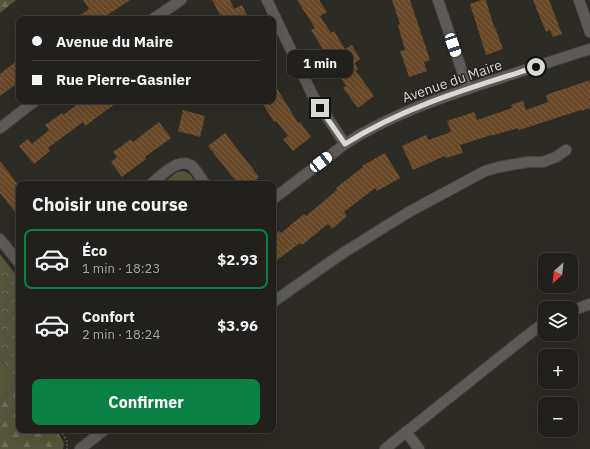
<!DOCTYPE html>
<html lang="fr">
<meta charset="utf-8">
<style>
:root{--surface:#22201c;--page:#2e2d29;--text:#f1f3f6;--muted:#a2a3a3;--line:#3f3e3b;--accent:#0b8043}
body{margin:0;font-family:"IBM Plex Sans",sans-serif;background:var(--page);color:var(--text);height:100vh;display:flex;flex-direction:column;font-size:15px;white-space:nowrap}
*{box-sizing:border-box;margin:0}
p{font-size:13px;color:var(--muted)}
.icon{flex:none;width:22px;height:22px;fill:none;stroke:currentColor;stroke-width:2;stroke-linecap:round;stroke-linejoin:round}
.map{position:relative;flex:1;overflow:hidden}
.drawer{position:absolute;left:16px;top:181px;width:260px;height:252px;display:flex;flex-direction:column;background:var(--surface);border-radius:8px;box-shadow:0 4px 16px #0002,0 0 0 1px var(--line)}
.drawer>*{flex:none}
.top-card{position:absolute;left:16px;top:16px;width:260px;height:88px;border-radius:8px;box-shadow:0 4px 16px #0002,0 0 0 1px var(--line);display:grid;align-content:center;height:88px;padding:0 16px;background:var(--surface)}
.needle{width:26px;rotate:207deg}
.buttons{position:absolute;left:538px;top:253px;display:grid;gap:8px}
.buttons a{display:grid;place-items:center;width:40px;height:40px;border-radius:8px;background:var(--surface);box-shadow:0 4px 16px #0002,0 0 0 1px var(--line);font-size:20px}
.end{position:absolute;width:18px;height:18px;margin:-9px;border:5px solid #dad8d5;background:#111;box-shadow:0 0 0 2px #111}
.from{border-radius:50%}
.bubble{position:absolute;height:28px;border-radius:8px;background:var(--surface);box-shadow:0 4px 16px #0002,0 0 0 1px var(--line);font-size:13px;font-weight:700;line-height:28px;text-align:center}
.car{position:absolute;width:12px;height:24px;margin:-12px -6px;border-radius:5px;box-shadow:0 0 3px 1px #0007;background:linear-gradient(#fff 24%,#345 0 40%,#fff 0 76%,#345 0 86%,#fff 0)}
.top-card b{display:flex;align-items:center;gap:14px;height:38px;font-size:15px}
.top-card b+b{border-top:1px solid var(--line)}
.top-card i{width:10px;height:10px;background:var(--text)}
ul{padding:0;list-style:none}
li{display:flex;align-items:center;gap:12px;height:60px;margin:0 8px 6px;padding:0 8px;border:2px solid transparent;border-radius:8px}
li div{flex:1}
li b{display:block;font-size:15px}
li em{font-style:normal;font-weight:700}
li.current{border-color:var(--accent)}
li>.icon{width:36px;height:36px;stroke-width:1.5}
h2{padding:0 16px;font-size:18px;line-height:48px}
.button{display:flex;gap:8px;margin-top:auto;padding:8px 16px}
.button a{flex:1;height:46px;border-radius:8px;background:var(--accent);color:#fff;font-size:16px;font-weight:700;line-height:46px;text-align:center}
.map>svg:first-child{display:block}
</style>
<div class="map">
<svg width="590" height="449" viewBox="0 0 590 449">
<defs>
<pattern id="forest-firs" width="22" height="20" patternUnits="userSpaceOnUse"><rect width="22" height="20" fill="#55563b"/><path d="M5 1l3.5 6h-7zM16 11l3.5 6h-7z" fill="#6d6e56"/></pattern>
<pattern id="park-crowns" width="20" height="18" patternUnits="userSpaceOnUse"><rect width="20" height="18" fill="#55563b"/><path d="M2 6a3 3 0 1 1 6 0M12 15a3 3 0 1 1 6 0" fill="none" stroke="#6d6e56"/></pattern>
<pattern id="building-back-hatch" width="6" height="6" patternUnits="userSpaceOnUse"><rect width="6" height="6" fill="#684827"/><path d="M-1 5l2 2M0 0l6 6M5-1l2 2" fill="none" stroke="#7d6245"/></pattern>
</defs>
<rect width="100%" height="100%" fill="#2d2b25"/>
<!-- grass -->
<g fill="#55563b">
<path d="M183,171C190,172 193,179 197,184H162L177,172Z"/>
<polygon points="0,358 19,383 19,385 0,399"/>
</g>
<!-- forest -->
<g fill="url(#forest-firs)">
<polygon points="0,0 16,0 0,13"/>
<path d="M19,385V430H55C60,436 66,442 63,449H0V399Z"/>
</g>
<!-- park -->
<polygon fill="url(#park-crowns)" points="0,254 19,279 19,383 0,358"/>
<!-- building -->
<g fill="url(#building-back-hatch)">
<polygon points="83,0 130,0 101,19 74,19 89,9"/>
<polygon points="212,0 230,0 234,9 242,5 249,19 212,19 220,15"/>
<polygon points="297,0 319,0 327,12 320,16 331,33 334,31 345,49 352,45 360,59 355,63 358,69 356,71 374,96 358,108 343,88 346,86 311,30 315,28"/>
<polygon points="392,0 410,0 430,60 424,62 427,71 409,77 400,51 405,50 398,25 400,24"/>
<polygon points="482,0 486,0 494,27 495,27 503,49 486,55 470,4"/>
<polygon points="533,0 549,0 562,34 553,37 550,30 546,32"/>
<polygon points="19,59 19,82 0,96 0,74"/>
<polygon points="590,80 590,108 581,111 581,110 519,130 518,128 491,136 491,135 460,145 463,153 446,158 445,156 413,170 402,146 426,135 428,140 451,132 447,121 474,112 477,120 512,108 511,105 523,101 526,110 548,102 546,95"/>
<polygon points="273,82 298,123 300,122 311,137 293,151 283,139 288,136 276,121 274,122 261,101 273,101"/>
<polygon points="82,101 119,101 85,126 83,122 48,148 50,151 34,164 19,146 28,139 32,144 49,130 45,125 62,113 63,115"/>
<polygon points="183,110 205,116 200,137 178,131"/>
<polygon points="159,122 171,138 145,157 146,159 122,177 111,162 117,157 113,152 131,139 133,142"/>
<polygon points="225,133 259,177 250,184 238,184 208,146"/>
<polygon points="385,153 400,178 377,191 375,188 344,212 347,216 332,229 328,224 302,245 300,243 273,263 273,236 279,231 281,233 304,214 306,216 337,190 336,188 363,167 362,166"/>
<polygon points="0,161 19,186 19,217 0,193"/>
</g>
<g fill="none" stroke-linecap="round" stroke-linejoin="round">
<defs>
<g id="minor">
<polyline points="267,0 313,96 345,144"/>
<polyline points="438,0 468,89"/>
<polyline points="579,0 590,32"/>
<polyline points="153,19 181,0"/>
<polyline points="0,128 35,101"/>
<path d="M151,184C161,176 179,156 192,166C197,171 201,178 205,184"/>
<path d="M273,199L345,144C389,115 438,99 488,82C522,71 556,60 590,49"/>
<polyline points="0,239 19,263"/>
<polyline points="273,302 343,253 407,213 485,171 499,167 528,162 543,162 556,157 566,150"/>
<polyline points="571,311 590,304"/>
<polyline points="406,432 419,449"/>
<polyline points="80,449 104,430"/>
<polyline points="385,449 524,338 541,325 545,323"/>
</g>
</defs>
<!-- minor casing -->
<use href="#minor" stroke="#494741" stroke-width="12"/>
<!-- path -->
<polyline stroke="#7c7a75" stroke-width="2" stroke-dasharray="1 3" stroke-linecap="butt" points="61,430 67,442 67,449"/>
<!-- minor -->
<use href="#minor" stroke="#5c5b58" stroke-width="10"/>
</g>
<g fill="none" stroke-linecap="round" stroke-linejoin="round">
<!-- route -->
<path stroke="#dad8d5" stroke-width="5" d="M320,108L345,144C403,107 470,88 536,67"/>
</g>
<g text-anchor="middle" stroke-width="3" stroke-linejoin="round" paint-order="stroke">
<!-- street labels -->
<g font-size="14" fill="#dad8d5" stroke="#23211c">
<text transform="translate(452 81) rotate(-19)" y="5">Avenue du Maire</text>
</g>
</g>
</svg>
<div class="buttons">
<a><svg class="needle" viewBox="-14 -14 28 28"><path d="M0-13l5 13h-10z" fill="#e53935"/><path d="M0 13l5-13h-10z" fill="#a2a3a3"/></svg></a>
<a><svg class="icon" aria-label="layers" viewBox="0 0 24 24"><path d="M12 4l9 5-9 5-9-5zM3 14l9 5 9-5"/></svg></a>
<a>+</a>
<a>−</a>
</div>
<i class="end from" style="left:536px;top:67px"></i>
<i class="end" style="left:320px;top:108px"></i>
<div class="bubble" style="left:287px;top:50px;width:66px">1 min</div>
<i class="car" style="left:453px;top:45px;rotate:161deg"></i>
<i class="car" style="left:321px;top:162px;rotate:52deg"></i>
<div class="top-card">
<b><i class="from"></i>Avenue du Maire</b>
<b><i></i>Rue Pierre-Gasnier</b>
</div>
<section class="drawer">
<h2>Choisir une course</h2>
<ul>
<li class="current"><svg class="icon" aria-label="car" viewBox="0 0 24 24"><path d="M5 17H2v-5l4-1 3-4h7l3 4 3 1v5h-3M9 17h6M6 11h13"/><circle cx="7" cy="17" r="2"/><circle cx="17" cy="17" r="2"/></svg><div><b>Éco</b><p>1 min · 18:23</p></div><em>$2.93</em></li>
<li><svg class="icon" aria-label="car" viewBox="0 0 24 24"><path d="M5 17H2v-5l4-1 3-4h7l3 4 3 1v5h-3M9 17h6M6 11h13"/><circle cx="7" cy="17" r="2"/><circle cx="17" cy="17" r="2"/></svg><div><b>Confort</b><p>2 min · 18:24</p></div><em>$3.96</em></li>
</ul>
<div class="button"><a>Confirmer</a></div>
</section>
</div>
